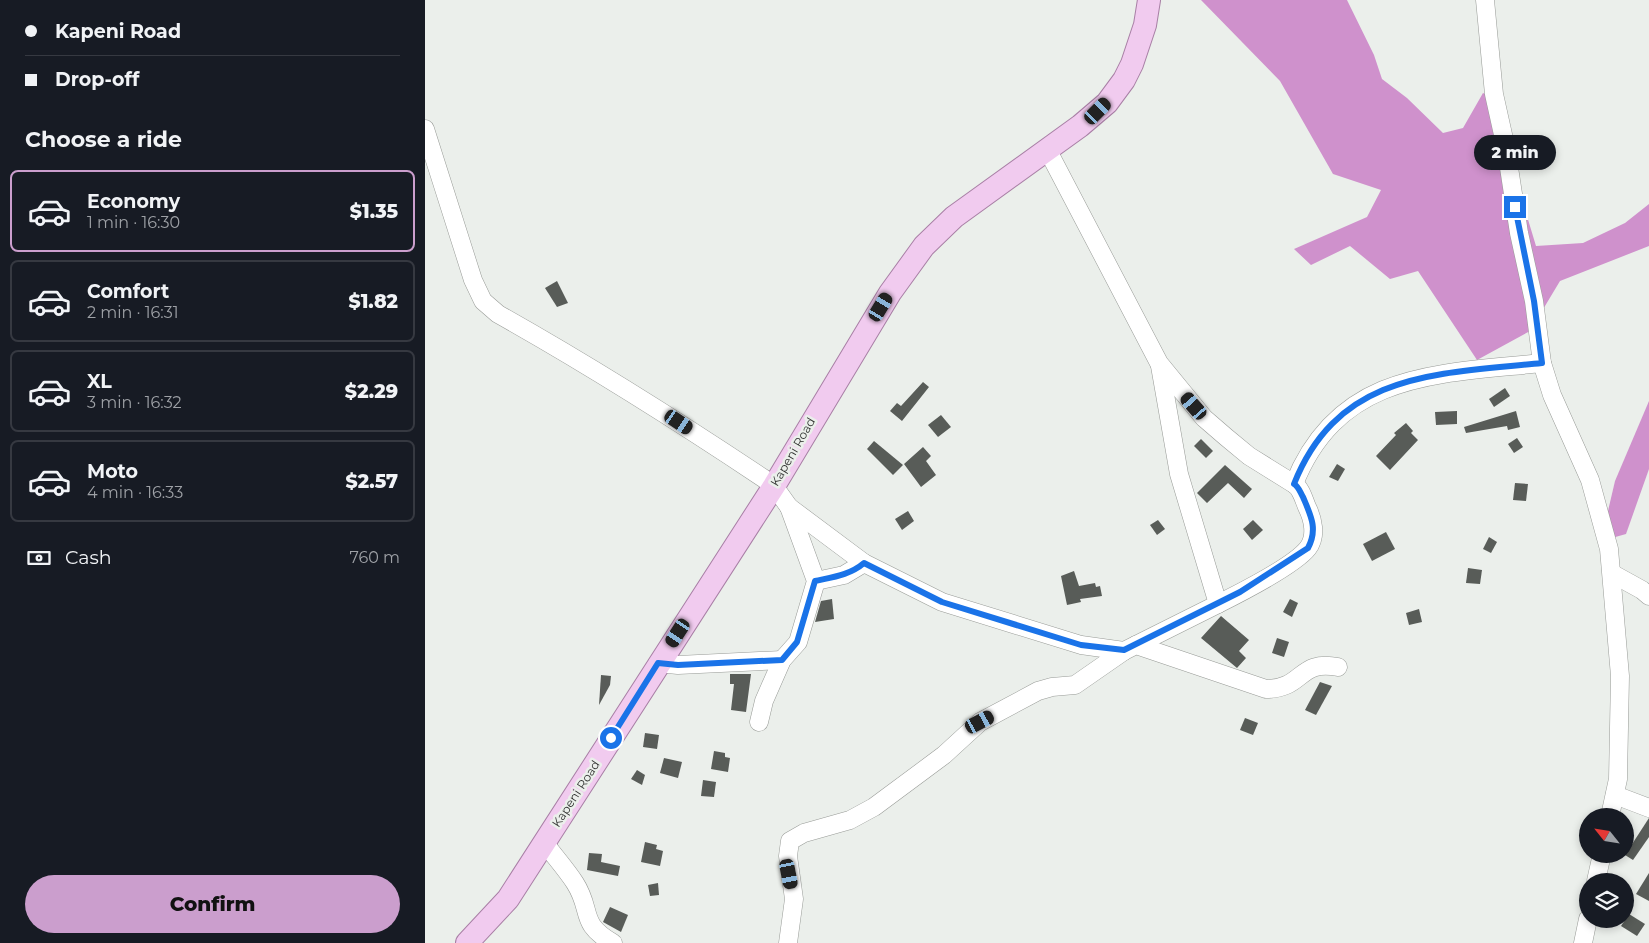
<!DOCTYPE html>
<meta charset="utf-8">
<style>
:root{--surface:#171b24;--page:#242831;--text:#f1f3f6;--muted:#9ea1a6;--line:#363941;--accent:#cb9ecd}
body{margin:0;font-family:Montserrat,sans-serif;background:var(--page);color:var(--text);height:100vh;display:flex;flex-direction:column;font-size:19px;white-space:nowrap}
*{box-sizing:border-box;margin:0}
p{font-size:16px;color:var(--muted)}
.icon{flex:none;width:28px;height:28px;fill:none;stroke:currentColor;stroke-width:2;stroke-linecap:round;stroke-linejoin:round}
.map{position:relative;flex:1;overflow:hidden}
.panel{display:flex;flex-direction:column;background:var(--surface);width:425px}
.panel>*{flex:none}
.top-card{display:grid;align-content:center;height:110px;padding:0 25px;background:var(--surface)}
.needle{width:32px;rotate:300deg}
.controls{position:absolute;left:1154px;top:808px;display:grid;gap:10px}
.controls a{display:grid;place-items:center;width:55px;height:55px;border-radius:50%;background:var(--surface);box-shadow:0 2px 8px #0003;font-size:25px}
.end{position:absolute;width:22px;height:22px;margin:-11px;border:6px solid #1a73e8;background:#fff;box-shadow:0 0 0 2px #fff}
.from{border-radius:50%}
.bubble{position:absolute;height:35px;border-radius:18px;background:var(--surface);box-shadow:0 2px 8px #0003;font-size:16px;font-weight:800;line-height:35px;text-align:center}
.car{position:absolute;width:15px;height:30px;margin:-15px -8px;border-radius:6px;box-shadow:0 0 4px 1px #0007;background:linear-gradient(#222 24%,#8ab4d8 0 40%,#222 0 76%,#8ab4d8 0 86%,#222 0)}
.top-card b{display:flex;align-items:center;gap:18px;height:48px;font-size:19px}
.top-card b+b{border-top:1px solid var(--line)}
.top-card i{width:12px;height:12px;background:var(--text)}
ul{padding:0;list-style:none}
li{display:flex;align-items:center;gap:15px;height:82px;margin:0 10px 8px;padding:0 15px;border:2px solid var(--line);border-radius:8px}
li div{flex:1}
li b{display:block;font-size:19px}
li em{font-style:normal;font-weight:800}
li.selected{border-color:var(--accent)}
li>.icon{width:45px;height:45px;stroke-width:1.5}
h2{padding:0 25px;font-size:22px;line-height:60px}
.pay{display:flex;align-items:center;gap:12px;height:55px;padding:0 25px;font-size:19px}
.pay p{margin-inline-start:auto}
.cta{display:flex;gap:10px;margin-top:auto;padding:10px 25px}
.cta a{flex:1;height:58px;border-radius:30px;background:var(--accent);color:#111;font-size:20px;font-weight:800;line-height:58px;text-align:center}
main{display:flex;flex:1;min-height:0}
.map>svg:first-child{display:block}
</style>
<main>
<section class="panel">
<div class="top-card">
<b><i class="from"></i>Kapeni Road</b>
<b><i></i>Drop-off</b>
</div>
<h2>Choose a ride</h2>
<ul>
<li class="selected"><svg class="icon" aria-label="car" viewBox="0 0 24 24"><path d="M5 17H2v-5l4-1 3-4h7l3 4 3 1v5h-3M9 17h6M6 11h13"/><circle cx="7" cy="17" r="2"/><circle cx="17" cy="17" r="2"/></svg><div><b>Economy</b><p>1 min · 16:30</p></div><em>$1.35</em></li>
<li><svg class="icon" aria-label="car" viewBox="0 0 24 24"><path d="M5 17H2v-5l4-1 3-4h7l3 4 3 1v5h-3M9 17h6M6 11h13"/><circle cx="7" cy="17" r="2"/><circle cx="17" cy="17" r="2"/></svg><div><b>Comfort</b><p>2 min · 16:31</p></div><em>$1.82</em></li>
<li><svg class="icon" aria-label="car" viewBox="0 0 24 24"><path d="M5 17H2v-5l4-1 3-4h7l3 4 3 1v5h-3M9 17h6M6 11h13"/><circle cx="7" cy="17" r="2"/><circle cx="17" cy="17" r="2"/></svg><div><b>XL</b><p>3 min · 16:32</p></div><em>$2.29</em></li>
<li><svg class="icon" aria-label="car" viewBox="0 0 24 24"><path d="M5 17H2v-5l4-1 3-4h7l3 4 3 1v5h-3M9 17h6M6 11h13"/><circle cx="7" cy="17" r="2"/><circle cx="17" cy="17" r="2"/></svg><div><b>Moto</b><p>4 min · 16:33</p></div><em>$2.57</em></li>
</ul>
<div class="pay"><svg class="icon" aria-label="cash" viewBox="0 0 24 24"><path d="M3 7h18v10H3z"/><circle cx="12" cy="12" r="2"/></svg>Cash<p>760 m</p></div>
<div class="cta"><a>Confirm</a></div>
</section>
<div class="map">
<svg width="1224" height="943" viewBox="0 0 1224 943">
<rect width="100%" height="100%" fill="#ebefeb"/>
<!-- forest -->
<g fill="#cf91cc">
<polygon points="776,0 922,0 949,55 957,79 982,98 1018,133 1038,128 1058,93 1066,97 1111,246 1158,243 1200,223 1224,204 1224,246 1135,281 1105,331 1052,360 993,271 965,279 925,246 886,265 869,249 942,217 956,190 908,174 855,81"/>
<polygon points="1224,401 1224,469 1201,534 1176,541 1190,481"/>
</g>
<!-- building -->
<g fill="#585c58">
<polygon points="132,281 143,303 132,307 120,288"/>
<polygon points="498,382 504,387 477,421 465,411 472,403 476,406"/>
<polygon points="1080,388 1085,396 1069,407 1064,399"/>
<polygon points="1032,411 1032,424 1011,425 1010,412"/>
<polygon points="1091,411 1095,427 1083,430 1082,426 1041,433 1039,427"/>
<polygon points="516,415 526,427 513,437 503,425"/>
<polygon points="981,423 988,431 986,433 993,440 965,470 951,456 971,435 969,433"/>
<polygon points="1092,438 1098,447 1089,453 1083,444"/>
<polygon points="776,439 788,451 781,458 769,446"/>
<polygon points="449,441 478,465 468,475 442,449"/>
<polygon points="498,447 506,456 501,461 511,475 496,487 479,464"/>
<polygon points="912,464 920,469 913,481 904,477"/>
<polygon points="800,465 827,489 819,498 803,483 782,503 772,493"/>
<polygon points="1090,483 1103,484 1101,501 1088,500"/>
<polygon points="483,511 489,521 477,530 470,519"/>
<polygon points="733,520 740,529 732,535 725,525"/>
<polygon points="828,520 838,530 827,540 818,529"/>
<polygon points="961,532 970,549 947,561 938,544"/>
<polygon points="1064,537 1072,542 1066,553 1058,549"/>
<polygon points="1043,568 1057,570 1055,584 1041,583"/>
<polygon points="649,571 654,586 670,583 671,587 675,586 677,596 655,599 656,602 642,605 636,576"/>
<polygon points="407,599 409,619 390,622 396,601"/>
<polygon points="865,599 873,603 867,617 858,612"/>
<polygon points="994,609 997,622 984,625 981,613"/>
<polygon points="796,616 824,640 814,651 821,658 812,668 776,638"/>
<polygon points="852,638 864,642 859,657 847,653"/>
<polygon points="305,674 326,674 321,712 306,710 309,684 305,684"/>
<polygon points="176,675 186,676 185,685 174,705"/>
<polygon points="895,682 907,686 891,715 880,710"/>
<polygon points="820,718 833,723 828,735 815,730"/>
<polygon points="220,733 234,735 232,749 218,747"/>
<polygon points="289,751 300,753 300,757 305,758 303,772 286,769"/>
<polygon points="239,758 257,762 253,778 235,773"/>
<polygon points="212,770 220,775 217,785 206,779"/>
<polygon points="278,780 291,782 289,797 276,796"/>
<polygon points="1224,818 1224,837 1208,860 1200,855"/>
<polygon points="220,842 232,845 231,849 238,851 235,866 216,862"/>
<polygon points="164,853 177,854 176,862 195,866 193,876 162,870"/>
<polygon points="1224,873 1224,901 1211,894"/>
<polygon points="233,883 234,895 225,896 223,885"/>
<polygon points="185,907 203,915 196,932 178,922"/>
<polygon points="1204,914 1220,924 1212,936 1196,926"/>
</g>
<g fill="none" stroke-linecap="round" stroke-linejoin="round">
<defs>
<g id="minor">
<polyline points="1060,0 1069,94 1081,148 1094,233 1109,301 1117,363 1127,395 1165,480 1184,549 1195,676 1193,779 1185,816"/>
<path d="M0,129L48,280L58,301L73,314C164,365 251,420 338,478L349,486L364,507L439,563L517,602L656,645L699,651L711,645L841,689C879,689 873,659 913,667"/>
<path d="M622,149L734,363L779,418L801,437L824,456L869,484C914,371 1013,374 1117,363"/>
<polyline points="1188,574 1217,590 1224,596"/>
<polyline points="391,581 419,575 439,563"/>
<path d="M793,604C815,593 869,566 883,548C892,536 888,519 882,507C879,500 876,488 869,484"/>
<polyline points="711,645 793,604 754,474 735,366"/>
<polyline points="233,663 253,665 357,660"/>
<polyline points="334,722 339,701 357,660 373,642 391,581 364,507"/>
<polyline points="1190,795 1224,808"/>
<path d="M119,842C129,856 141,869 150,883C168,911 153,923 188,943"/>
<polyline points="1171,881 1177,854"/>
<polyline points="363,943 369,899 363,856 365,841 379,833 425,820 449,807 519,755 555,722 613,691 627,687 650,685 699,651"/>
<polyline points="1158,943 1163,919"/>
</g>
<polyline id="major" points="42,943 83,899 349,486 465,293 499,246 529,217 655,126 682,103 699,80 707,64 720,25 724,0"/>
</defs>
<!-- minor casing -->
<use href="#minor" stroke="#989b97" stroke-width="19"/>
<!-- major casing -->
<use href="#major" stroke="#a87fa5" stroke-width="24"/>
<!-- minor -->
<use href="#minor" stroke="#fff" stroke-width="18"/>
<!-- major -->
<use href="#major" stroke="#f1cbef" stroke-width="22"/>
</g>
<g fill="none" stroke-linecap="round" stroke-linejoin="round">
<!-- route -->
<path stroke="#1a73e8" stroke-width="6" d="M186,738L233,663L253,665L357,660L372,642L390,581C408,577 425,575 439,563L517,602L656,645L699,650L815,592L883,548C893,529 886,516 878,497C875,492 874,487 869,484C914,371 1013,374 1117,363L1109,301L1090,207"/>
</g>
<g text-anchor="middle" stroke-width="5" stroke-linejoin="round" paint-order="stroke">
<!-- street labels -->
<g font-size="12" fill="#313331" stroke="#ebefeb">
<text transform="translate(368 452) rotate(-60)" y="4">Kapeni Road</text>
<text transform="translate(151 794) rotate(-57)" y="4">Kapeni Road</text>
</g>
</g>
</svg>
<div class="controls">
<a><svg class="needle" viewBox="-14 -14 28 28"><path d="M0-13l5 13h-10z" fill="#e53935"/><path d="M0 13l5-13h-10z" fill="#9ea1a6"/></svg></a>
<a><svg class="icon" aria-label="layers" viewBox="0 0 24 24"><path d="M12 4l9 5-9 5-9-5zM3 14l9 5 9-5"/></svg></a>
</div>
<i class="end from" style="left:186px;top:738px"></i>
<i class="end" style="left:1090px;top:207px"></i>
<div class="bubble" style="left:1049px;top:135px;width:82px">2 min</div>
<i class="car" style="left:673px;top:111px;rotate:45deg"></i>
<i class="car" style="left:456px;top:307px;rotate:31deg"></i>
<i class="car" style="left:769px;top:406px;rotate:319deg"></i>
<i class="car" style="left:254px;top:422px;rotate:124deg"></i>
<i class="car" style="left:253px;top:633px;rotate:213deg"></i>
<i class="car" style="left:555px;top:722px;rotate:62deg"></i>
<i class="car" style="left:364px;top:874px;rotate:169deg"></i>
</div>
</main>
